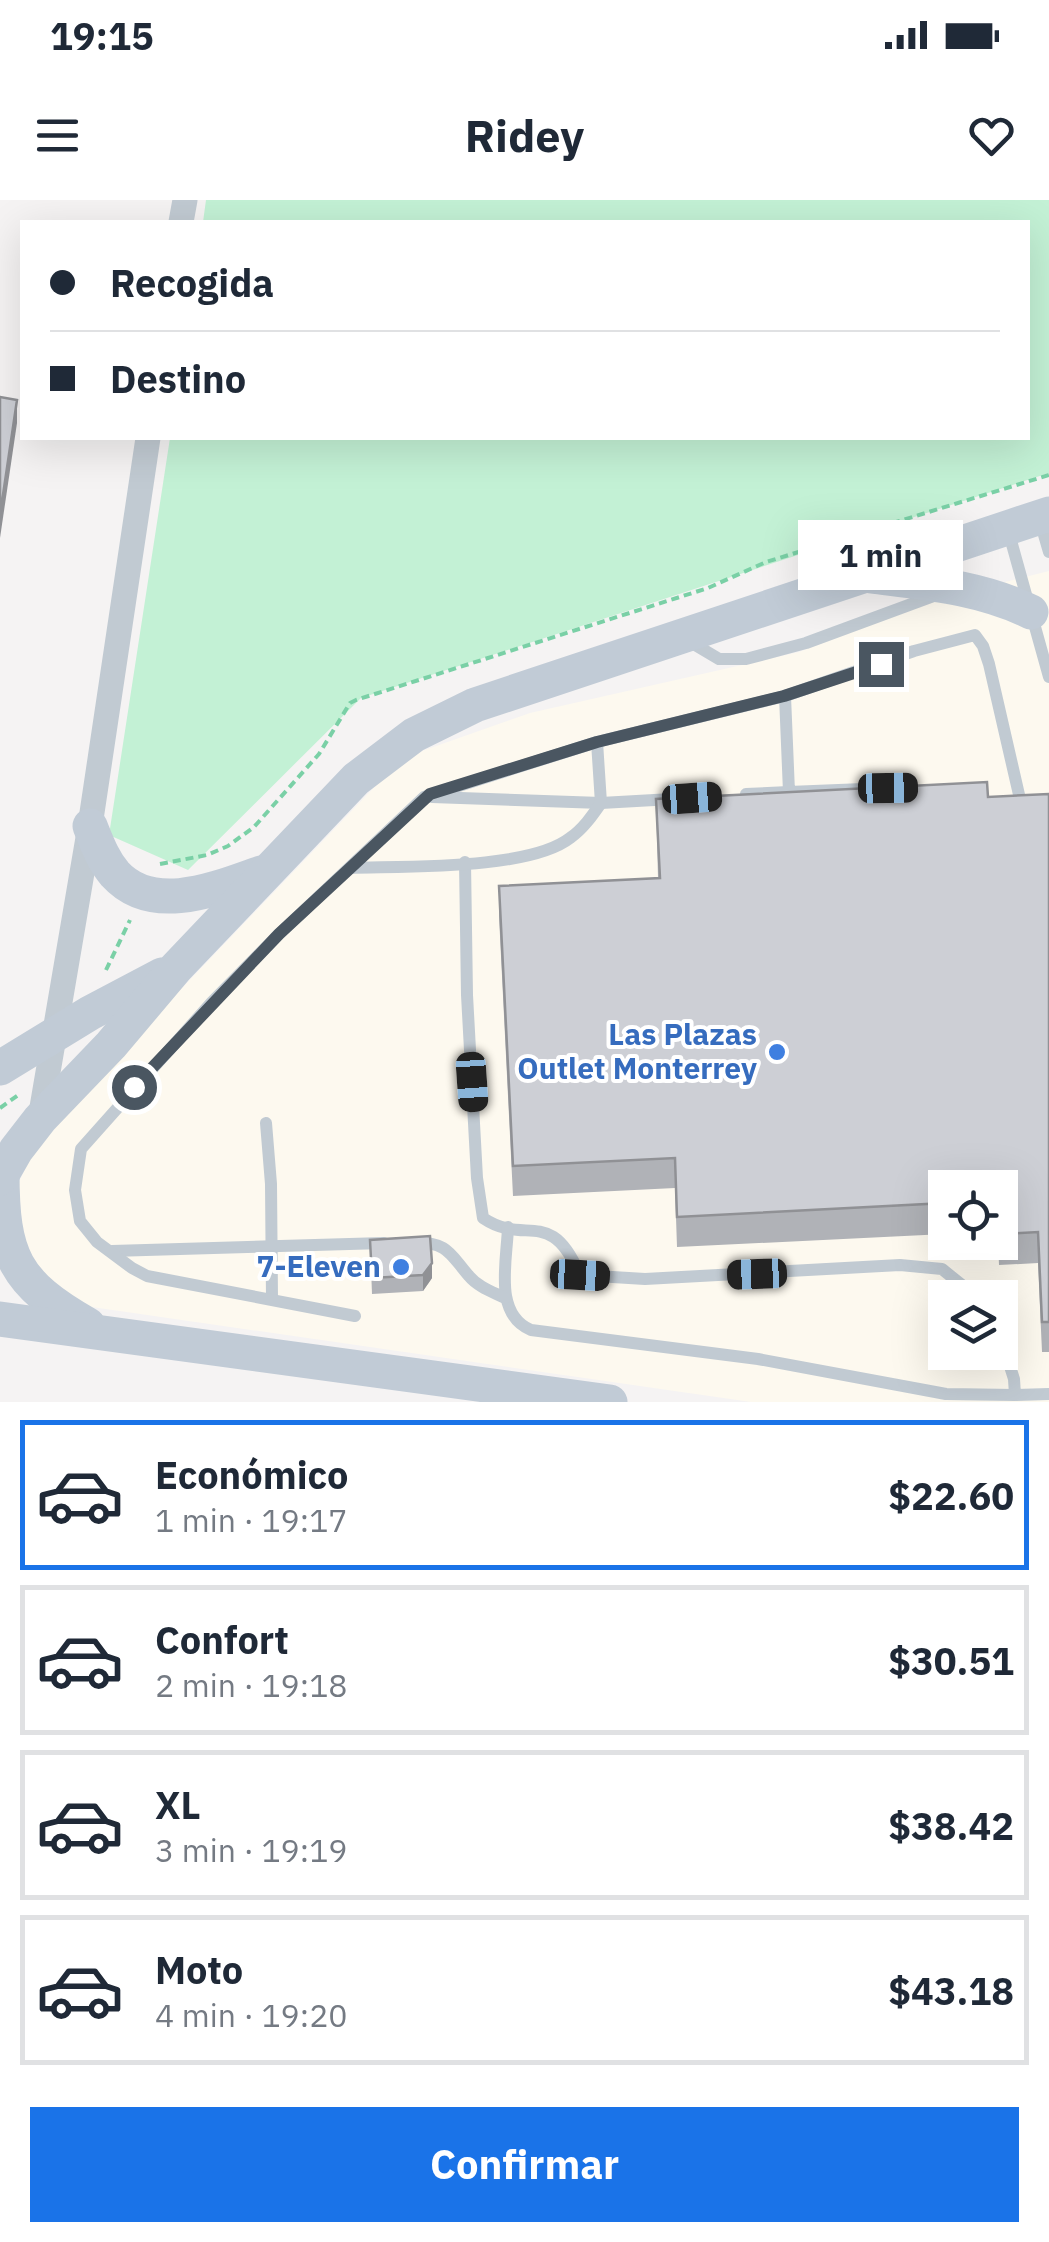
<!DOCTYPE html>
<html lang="es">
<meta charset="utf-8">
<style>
:root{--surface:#fff;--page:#f6f6f7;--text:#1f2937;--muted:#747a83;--line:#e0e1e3;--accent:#1a73e8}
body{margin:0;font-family:"IBM Plex Sans",sans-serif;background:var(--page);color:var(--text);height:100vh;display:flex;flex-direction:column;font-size:38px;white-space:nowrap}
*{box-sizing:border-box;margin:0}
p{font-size:32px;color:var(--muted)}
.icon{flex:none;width:55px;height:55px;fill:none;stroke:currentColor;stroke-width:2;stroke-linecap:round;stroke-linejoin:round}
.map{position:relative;height:1202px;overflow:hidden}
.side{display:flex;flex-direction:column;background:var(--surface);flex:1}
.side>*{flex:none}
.banner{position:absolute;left:20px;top:20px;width:1010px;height:220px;border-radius:0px;box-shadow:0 10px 40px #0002;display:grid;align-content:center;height:220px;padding:0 30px;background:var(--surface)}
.controls{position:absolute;left:928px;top:970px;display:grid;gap:20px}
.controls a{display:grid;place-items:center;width:90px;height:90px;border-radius:0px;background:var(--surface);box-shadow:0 10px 40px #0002;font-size:50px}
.end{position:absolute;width:45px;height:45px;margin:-22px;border:12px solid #4a5661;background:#fff;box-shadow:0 0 0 5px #fff}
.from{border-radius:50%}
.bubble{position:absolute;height:70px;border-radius:0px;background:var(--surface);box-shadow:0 10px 40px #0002;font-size:32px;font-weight:700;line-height:70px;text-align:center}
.car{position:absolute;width:30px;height:60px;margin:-30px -15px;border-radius:12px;box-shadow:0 0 8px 2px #0007;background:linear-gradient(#222 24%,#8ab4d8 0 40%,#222 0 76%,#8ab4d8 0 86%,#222 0)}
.banner b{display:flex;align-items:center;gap:35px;height:95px;font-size:38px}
.banner b+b{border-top:2px solid var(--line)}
.banner i{width:25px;height:25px;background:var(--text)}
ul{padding:18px 0 0;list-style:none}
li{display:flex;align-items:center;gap:30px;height:150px;margin:0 20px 15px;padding:0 10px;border:5px solid var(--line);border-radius:0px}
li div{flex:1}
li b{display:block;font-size:38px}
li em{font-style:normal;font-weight:700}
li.on{border-color:var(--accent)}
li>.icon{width:90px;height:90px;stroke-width:1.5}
.button{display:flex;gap:20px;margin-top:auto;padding:20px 30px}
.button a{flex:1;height:115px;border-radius:0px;background:var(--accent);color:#fff;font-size:40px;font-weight:700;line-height:115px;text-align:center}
.status{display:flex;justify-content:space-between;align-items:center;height:70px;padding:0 50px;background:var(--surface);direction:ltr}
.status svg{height:28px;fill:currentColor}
header{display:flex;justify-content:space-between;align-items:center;height:130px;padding:0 30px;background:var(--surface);font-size:45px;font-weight:700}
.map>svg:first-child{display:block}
</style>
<div class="status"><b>19:15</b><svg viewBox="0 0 49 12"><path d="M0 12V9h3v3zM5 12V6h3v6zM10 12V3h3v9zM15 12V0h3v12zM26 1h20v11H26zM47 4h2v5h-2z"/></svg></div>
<header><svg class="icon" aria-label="menu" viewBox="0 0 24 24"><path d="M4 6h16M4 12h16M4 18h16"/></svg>Ridey<svg class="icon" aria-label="heart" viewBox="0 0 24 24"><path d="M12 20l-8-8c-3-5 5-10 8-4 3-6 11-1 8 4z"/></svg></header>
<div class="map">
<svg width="1049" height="1202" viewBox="0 0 1049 1202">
<rect width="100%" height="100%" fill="#f5f3f3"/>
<!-- commercial -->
<path fill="#fdf9ef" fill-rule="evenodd" d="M1049,371V1202H751L78,1105L52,1091L21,1046L16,989L28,962L51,925L386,575L422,551L530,513L799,452L940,398ZM945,988H1000V1042H945ZM945,1098H1000V1152H945Z"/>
<!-- green -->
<polygon fill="#c3f1d5" points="206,0 1049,0 1049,273 361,498 188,670 109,635 170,238 1028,238 1028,22 203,22"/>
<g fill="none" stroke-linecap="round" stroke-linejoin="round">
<!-- path -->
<g stroke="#7ad0a6" stroke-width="4" stroke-dasharray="8 5" stroke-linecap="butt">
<polyline points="160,664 207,655 228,646 254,627 319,554 350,503 356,500 708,388 766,362 1049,275"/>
<polyline points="106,770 130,720"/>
<polyline points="0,908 21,893"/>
</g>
<!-- lane -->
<g stroke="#c1cad2" stroke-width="12">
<polyline points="1040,321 1049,352"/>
<polyline points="1008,330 1049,477"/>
<polyline points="687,440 719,459 746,459 806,443 936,395"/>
<polyline points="785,496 914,451 975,435 983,446 989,464 1020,599"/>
<polyline points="746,594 789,592"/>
<polyline points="432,597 601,603 672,599"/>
<path d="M465,662L467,795L477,978L483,1018C526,1047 550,1005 580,1075L645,1079L900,1065L942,1069L978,1098"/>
<path d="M350,668C404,666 529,670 570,638C583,629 592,616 601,603L597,542"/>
<polyline points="266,923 271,984 272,1099"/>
<path d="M508,1027C507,1061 493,1114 531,1130L758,1159L946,1194L1015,1195"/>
<path d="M414,1042C449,1043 449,1053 469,1076C478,1087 493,1092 505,1098"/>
<polyline points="112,1051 384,1043"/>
<polyline points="355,1116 147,1076 132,1068 97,1042 80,1021 75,990 81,949 211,803 279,734 424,597 597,542 785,496 789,592 888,588"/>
<polyline points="1000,1135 1014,1179 1015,1195 1049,1194"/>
</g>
<!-- street -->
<g stroke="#c1cad2" stroke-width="25">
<polyline points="181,22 185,0"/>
<polyline points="40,919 90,626 148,238"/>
</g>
<!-- secondary -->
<g stroke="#c1cbd6" stroke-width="35">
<path d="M871,376C926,383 980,387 1031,412"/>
<path d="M90,626C97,643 103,660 115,674C153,716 218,688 261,673"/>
<polyline points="0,868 90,813 162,775"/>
<path d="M2,972C2,1056 14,1083 88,1125"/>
<polyline points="0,978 16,950 40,919 111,845 176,768 356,579 414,535 475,505 1049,314"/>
<polyline points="0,1119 610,1202"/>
</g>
</g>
<!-- wall -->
<g fill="#b0b2b7">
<polygon points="1049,594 1049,1152 1042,1152 1038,1063 999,1065 998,1042 1000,1042 1000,988 945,988 945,1034 677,1047 675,988 513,996 499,716 499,686 658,678 656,599 988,597"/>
<polygon points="370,1040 432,1078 423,1091 372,1094"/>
</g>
<!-- shaded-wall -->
<g fill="#909195">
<polygon points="17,200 17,223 0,338 0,315"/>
<polygon points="432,1063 432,1078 423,1091 423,1075"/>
</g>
<!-- building -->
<g fill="#cdcfd5" stroke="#909195" stroke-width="2.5">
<polygon points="0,197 17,200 0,315"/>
<polygon points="987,582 988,597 1049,594 1049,1122 1042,1122 1038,1032 1000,1034 1000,988 945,988 945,1003 677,1017 675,958 513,966 499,686 660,678 656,599"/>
<polygon points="430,1036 432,1063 423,1075 372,1078 370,1040"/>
</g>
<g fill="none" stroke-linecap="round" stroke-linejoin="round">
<!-- route -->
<polyline stroke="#4a5661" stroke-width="12" points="134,887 279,734 430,594 597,542 784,496 881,464"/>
</g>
<!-- markers -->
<g fill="#3f7fe0" stroke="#fff" stroke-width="4">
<circle cx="777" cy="852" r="10"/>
<circle cx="401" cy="1067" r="10"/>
</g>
<g text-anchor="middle" stroke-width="8" stroke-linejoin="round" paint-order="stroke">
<!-- shop labels -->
<g font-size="30" font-weight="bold" fill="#366cbe" stroke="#fff" text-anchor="end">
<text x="757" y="845">Las Plazas<tspan x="757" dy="34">Outlet Monterrey</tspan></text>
<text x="381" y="1077">7-Eleven</text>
</g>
</g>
</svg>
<div class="controls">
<a><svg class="icon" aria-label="locate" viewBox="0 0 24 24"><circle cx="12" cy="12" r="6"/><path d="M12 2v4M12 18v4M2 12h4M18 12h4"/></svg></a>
<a><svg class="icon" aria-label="layers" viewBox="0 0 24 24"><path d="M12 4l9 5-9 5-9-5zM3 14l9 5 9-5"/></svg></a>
</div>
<i class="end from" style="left:134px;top:887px"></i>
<i class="end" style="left:881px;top:464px"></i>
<div class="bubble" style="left:798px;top:320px;width:165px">1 min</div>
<i class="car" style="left:888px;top:588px;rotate:89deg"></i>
<i class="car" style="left:692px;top:598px;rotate:86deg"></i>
<i class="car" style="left:472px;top:882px;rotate:176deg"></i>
<i class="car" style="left:757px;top:1074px;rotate:268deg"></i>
<i class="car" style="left:580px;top:1075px;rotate:93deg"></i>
<div class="banner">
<b><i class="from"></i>Recogida</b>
<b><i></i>Destino</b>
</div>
</div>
<section class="side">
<ul>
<li class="on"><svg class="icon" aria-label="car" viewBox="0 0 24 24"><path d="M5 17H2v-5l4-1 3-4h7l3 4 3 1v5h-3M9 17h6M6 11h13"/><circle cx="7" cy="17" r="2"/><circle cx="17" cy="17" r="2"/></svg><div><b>Económico</b><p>1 min · 19:17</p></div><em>$22.60</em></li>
<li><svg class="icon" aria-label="car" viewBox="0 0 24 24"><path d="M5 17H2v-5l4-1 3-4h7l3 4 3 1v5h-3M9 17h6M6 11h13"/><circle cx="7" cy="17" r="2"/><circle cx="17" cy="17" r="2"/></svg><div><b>Confort</b><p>2 min · 19:18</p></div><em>$30.51</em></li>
<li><svg class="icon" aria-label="car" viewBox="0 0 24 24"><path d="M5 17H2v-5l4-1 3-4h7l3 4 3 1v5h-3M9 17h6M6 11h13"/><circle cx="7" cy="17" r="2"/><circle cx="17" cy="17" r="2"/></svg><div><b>XL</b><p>3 min · 19:19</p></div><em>$38.42</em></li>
<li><svg class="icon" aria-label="car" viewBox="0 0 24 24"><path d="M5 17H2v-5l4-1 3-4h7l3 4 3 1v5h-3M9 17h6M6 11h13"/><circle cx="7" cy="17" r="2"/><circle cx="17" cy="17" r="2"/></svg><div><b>Moto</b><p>4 min · 19:20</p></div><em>$43.18</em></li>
</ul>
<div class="button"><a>Confirmar</a></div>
</section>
